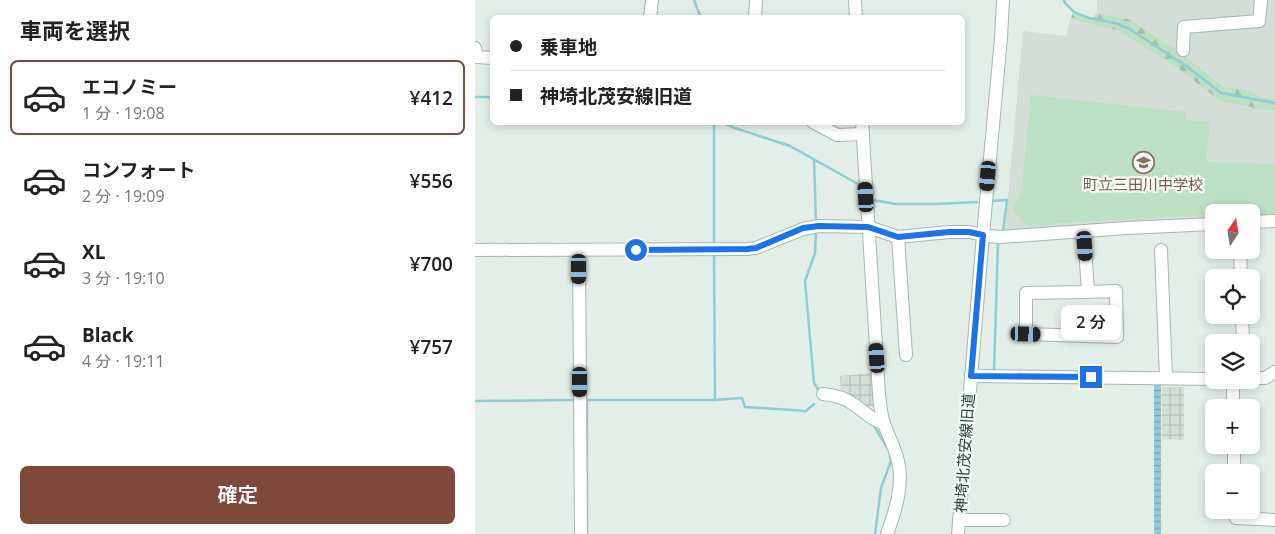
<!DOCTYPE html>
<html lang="ja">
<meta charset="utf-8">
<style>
:root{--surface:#fff;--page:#f2f2f2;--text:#222;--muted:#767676;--line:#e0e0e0;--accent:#80473d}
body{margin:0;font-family:"Open Sans","Noto Sans JP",sans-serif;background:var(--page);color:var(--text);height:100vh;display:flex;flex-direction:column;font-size:19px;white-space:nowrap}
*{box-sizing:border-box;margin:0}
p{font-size:16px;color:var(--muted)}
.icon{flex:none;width:28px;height:28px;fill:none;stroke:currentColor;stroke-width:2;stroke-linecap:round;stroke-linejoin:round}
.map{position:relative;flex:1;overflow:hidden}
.sheet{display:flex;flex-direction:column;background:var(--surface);width:475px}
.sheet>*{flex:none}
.hud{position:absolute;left:15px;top:15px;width:475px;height:110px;border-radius:8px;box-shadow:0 2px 8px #0003;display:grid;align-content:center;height:110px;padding:0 20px;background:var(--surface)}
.needle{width:32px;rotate:12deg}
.buttons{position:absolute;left:730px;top:204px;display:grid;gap:10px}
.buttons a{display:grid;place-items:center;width:55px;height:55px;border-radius:8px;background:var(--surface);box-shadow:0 2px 8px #0003;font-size:25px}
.end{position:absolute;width:22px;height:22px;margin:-11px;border:6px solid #1a73e8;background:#fff;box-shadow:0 0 0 2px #fff}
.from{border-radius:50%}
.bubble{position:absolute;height:35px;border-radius:8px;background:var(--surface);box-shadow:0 2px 8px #0003;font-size:16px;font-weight:600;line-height:35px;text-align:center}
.car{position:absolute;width:15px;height:30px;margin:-15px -8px;border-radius:6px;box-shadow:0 0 4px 1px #0007;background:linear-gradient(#222 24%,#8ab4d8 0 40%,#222 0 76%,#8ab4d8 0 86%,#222 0)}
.hud b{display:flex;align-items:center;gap:18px;height:48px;font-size:19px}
.hud b+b{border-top:1px solid var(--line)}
.hud i{width:12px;height:12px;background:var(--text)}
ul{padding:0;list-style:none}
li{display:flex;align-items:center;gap:15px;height:75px;margin:0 10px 8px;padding:0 10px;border:2px solid transparent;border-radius:8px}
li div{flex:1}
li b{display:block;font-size:19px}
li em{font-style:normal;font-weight:600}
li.active{border-color:var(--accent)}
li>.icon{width:45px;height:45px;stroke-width:1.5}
h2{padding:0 20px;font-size:22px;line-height:60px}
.primary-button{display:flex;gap:10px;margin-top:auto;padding:10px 20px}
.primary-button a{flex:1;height:58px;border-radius:8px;background:var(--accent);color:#fff;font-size:20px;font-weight:600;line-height:58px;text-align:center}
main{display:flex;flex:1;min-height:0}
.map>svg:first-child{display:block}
</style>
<main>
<section class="sheet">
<h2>車両を選択</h2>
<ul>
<li class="active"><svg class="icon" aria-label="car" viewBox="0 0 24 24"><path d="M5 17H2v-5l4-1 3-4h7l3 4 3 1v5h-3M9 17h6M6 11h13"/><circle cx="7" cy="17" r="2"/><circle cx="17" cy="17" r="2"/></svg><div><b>エコノミー</b><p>1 分 · 19:08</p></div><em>¥412</em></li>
<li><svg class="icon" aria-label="car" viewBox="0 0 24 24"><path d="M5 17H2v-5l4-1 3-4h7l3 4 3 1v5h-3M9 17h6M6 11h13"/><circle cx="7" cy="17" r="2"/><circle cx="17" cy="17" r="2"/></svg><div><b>コンフォート</b><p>2 分 · 19:09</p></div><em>¥556</em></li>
<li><svg class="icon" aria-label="car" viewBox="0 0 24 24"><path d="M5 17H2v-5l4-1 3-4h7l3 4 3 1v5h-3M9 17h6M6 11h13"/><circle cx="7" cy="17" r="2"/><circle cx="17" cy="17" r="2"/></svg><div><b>XL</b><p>3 分 · 19:10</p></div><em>¥700</em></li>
<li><svg class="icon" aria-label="car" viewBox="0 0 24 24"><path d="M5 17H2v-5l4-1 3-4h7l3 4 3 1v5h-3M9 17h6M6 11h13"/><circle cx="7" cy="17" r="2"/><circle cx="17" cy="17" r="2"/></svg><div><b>Black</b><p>4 分 · 19:11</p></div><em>¥757</em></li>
</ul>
<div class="primary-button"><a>確定</a></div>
</section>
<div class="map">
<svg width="800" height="534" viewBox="0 0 800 534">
<defs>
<pattern id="industrial-grid" width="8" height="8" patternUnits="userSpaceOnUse" patternTransform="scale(1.25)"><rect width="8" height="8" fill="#d2ded7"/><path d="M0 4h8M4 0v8" fill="none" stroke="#b4c0b9"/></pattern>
<pattern id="forest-firs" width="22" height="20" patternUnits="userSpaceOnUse" patternTransform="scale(1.25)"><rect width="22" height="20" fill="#bddfc3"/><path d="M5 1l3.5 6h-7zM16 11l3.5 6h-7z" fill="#a2c0a8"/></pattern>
<pattern id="water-rules" width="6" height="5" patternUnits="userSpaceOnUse" patternTransform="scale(1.25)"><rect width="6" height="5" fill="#8cced3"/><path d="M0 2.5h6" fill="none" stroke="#72a9ac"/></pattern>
</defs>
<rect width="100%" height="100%" fill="#e4eee8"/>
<!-- built -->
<g fill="#d2ded7">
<polygon points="622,0 800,0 800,99 783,96 778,91 750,87 703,50 653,19 622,13"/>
<polygon points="596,17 606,22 642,30 704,69 745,101 800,112 800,214 776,212 739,212 739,218 530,231 548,31 591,36"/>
</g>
<!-- industrial -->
<g fill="url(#industrial-grid)">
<polygon points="397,373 400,406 389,406 366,393 365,376"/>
<polygon points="687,387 709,387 709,440 687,439"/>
</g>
<!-- forest -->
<polygon fill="url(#forest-firs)" points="598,13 616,20 622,13 653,19 703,50 749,87 778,91 783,96 800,99 800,112 745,101 704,69 642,30 606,22 596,17"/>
<!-- garden -->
<polygon fill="#bddfc3" points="556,95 710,112 711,120 735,122 731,161 734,162 800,164 800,214 776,216 776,212 739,212 739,218 732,218 731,215 552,225 538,210 547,188"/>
<!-- water -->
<rect fill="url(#water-rules)" x="679" y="381" width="7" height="153"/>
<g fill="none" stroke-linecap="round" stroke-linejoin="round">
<!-- stream -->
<g stroke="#8cced3" stroke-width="2.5">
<polyline points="219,0 226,18"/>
<polyline points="589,0 590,3 599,12 614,18 640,23 653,28 710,65 746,93 800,103"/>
<polyline points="0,97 18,97"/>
<polyline points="239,122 239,244"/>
<polyline points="250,122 251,124 260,128 315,146 383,184 386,192"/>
<polyline points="339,160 341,223"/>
<polyline points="398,200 421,204 461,204 502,202"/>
<polyline points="517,201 532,200 528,232 530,232"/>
<polyline points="341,231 340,253 330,281 339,383 345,392"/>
<polyline points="519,371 523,242"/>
<polyline points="767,383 775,383"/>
<polyline points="240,400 267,398 270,407 331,411 339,404"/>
<polyline points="0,401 99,400"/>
<polyline points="399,426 413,449"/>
<polyline points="112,534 112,400 240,400 239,254"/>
<polyline points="400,534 406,488 416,461 415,456"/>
</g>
<defs>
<g id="minor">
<polyline points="380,0 381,18"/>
<polyline points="175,18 177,0"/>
<polyline points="280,18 281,0"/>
<polyline points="0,48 2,57 18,58"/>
<polyline points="708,50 709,27 784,21 786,0"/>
<polyline points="338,122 362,135 388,134"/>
<path d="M387,122L404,394C405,404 406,415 409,424C414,437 420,448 423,461C429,485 420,512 412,534"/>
<polyline points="776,222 800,221"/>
<polyline points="609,231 613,292 641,291 642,337 551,334 551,293 613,292"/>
<polyline points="423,237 431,355"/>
<polyline points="0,250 272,249 281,248 328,229 344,226 393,227 423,237 474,232 494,232 513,236 525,237 652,228 739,224"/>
<polyline points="104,250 106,534"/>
<polyline points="686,250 691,378"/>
<polyline points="765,250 766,278"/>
<polyline points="767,315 768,341"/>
<polyline points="496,376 739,379"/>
<polyline points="776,378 790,378 800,372"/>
<polyline points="758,380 758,408"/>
<path d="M348,394C359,395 369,397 378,404C388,410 397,421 409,423"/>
<polyline points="759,445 759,472"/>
<polyline points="759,510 761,518 800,520"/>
<polyline points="485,520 529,520"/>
<polyline points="483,534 508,235 526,38 528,0"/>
</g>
</defs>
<!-- minor casing -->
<use href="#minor" stroke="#a6b6af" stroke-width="14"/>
<!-- minor -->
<use href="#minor" stroke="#fff" stroke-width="12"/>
</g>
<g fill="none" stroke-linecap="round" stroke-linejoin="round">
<!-- route -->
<polyline stroke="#1a73e8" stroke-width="6" points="161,250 272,249 281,248 328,228 344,226 393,227 423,237 474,232 494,232 508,235 496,376 616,377"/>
</g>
<!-- icons -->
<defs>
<symbol id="school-ring" viewBox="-11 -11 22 22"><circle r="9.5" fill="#f5faf7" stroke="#8d6e63" stroke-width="1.5"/><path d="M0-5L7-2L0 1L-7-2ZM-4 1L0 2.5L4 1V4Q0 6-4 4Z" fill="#8d6e63"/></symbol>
</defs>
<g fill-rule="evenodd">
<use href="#school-ring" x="656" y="150" width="25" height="25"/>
</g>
<g text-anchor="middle" stroke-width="4.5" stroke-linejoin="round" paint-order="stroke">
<!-- education labels -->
<g font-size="15" fill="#785e54" stroke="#f5faf7">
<text x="668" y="190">町立三田川中学校</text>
</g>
<!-- street labels -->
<g font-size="15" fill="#234035" stroke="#f5faf7">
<text transform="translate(490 453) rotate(-86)" y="5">神埼北茂安線旧道</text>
</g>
</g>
</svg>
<div class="buttons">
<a><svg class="needle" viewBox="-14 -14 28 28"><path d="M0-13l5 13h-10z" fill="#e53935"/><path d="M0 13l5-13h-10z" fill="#767676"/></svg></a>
<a><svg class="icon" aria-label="locate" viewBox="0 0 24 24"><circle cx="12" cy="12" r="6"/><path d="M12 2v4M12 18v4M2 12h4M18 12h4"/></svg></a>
<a><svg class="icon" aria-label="layers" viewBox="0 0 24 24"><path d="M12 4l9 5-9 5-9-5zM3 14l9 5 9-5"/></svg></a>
<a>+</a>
<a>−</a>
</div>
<i class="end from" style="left:161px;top:250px"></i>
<i class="end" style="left:616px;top:377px"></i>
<div class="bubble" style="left:586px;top:305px;width:60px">2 分</div>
<i class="car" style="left:513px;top:176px;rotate:185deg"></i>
<i class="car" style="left:391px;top:197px;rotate:357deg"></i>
<i class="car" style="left:610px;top:246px;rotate:176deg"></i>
<i class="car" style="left:104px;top:269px;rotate:180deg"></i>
<i class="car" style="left:551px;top:334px;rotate:92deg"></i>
<i class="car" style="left:402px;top:358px;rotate:356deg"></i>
<i class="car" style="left:105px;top:382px;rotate:180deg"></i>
<div class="hud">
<b><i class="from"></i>乗車地</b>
<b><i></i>神埼北茂安線旧道</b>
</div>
</div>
</main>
